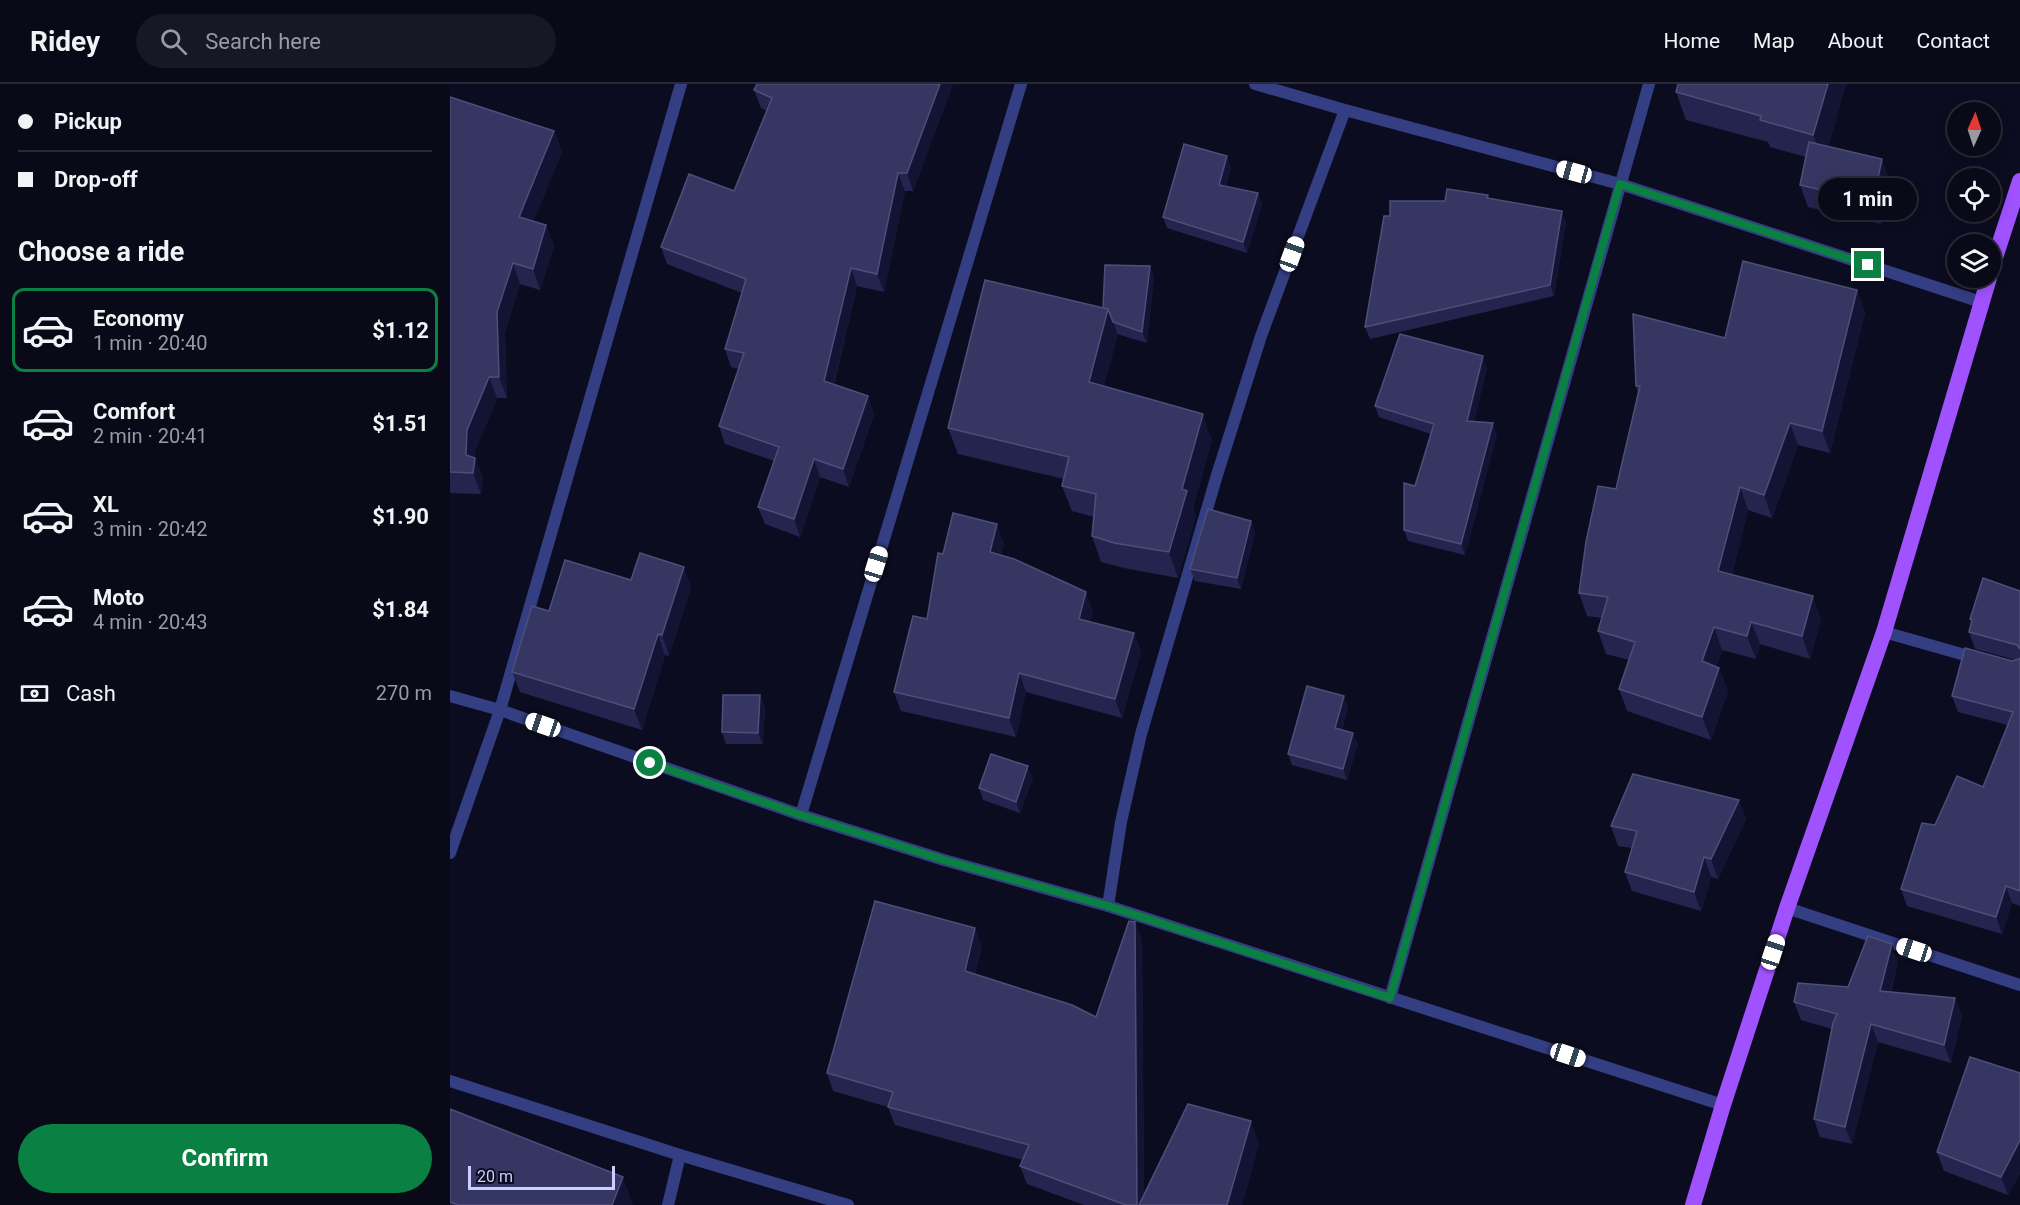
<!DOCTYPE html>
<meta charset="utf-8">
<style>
:root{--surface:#090918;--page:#171725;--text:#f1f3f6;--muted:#999aa2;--line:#292a37;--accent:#0b8043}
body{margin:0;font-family:Roboto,sans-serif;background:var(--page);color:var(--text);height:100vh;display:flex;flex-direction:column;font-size:22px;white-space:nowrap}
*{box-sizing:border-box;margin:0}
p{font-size:20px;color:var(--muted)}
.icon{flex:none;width:33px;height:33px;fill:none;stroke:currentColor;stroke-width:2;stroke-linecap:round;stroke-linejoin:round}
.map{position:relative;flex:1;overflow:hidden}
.side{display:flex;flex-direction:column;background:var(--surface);width:450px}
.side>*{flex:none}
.top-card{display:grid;align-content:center;height:132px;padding:0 18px;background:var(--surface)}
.needle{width:39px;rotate:3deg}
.buttons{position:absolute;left:1497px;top:18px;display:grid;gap:12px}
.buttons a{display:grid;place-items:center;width:54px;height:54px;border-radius:50%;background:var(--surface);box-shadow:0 3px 15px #0003,0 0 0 2px var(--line);font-size:30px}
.scale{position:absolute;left:18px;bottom:15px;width:147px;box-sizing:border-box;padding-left:6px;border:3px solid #cbceff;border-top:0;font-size:16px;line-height:21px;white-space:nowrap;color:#cbceff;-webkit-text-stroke:4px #0c0c20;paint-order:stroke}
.end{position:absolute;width:27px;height:27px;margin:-14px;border:8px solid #0b8043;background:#fff;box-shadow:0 0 0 3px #fff}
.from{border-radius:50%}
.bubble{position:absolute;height:42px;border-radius:21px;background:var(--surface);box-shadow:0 3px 15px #0003,0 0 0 2px var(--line);font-size:20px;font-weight:700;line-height:42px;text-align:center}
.car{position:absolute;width:18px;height:36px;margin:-18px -9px;border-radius:8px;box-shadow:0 0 4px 2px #0007;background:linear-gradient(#fff 24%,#345 0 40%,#fff 0 76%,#345 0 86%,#fff 0)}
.top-card b{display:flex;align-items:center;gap:21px;height:57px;font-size:22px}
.top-card b+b{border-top:2px solid var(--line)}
.top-card i{width:15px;height:15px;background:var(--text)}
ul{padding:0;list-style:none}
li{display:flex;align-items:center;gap:18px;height:84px;margin:0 12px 9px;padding:0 6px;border:3px solid transparent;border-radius:12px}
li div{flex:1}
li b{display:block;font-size:22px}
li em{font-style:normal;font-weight:700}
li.selected{border-color:var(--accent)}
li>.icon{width:54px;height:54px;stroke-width:1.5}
h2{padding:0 18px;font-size:27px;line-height:72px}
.pay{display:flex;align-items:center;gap:15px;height:66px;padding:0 18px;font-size:22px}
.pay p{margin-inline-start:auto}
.button{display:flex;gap:12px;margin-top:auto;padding:12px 18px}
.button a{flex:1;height:69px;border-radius:36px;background:var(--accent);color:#fff;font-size:24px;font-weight:700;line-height:69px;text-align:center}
header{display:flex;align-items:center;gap:36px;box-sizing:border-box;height:84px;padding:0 30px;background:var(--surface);border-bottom:2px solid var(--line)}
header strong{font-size:28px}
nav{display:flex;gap:33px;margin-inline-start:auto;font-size:21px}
.search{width:420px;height:54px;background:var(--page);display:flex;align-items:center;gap:15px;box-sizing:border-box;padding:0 21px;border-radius:33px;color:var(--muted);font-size:22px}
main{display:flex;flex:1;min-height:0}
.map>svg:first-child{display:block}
</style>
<header>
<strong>Ridey</strong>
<div class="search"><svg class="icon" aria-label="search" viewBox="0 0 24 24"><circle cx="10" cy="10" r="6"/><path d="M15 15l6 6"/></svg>Search here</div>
<nav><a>Home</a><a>Map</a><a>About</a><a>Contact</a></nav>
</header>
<main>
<section class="side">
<div class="top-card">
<b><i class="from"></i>Pickup</b>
<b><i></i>Drop-off</b>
</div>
<h2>Choose a ride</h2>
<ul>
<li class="selected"><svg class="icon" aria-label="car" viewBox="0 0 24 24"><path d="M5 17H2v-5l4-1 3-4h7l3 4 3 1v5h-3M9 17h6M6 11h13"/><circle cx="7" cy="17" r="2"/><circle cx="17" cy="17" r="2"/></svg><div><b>Economy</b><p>1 min · 20:40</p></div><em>$1.12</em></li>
<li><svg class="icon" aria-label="car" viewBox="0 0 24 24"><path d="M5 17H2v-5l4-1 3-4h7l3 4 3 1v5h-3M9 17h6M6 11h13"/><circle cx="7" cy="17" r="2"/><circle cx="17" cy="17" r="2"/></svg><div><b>Comfort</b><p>2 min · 20:41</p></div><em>$1.51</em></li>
<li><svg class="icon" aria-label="car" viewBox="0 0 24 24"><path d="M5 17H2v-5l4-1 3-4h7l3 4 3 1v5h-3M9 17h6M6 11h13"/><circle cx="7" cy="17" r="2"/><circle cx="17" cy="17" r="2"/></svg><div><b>XL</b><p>3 min · 20:42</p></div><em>$1.90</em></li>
<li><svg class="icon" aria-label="car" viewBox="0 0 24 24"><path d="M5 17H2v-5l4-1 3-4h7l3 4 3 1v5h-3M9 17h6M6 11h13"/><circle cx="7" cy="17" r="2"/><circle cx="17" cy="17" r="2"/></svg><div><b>Moto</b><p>4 min · 20:43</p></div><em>$1.84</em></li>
</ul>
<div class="pay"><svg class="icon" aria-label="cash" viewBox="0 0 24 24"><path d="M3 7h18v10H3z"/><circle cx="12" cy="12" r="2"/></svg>Cash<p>270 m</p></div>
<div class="button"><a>Confirm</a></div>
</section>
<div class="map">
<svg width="1570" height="1121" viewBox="0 0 1570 1121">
<rect width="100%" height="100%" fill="#0c0c20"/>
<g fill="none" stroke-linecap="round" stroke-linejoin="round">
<!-- minor -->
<g stroke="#343e82" stroke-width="12">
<polyline points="805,0 895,26 1170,100 1531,218"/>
<polyline points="1434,548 1529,575"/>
<polyline points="0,612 50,626 351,731 494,776 658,822 1273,1021"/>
<polyline points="351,731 571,0"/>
<polyline points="0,769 50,626 231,0"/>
<polyline points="658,822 671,738 691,650 767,391 811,252 895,26"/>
<polyline points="1337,824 1570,901"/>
<polyline points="940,914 1199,0"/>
<polyline points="0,997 230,1071 398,1121"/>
<polyline points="218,1121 230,1071"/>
</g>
<!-- primary -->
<g stroke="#a152ff" stroke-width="16">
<polyline points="1540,189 1570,97"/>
<polyline points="1243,1121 1273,1021 1337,824 1434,548 1539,194"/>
</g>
</g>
<!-- wall -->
<g fill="#25244f">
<polygon points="307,0 503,0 463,107 455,107 434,208 407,202 384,301 424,330 399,403 370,393 350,453 315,440 308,423 324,377 275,360 269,342 289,285 281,283 275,265 292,209 217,180 211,163 284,107 317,27 311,24 304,6"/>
<polygon points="1396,0 1378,63 1440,97 1431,140 1358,123 1350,101 1356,73 1320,63 1318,58 1236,36 1226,8"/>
<polygon points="0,13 104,47 112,68 83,138 96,141 104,162 90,206 70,200 55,249 57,314 47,314 25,367 25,374 33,395 31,410 0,409"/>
<polygon points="781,83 776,103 808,109 812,120 797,169 717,144 713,133"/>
<polygon points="1038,111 1039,114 1116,139 1104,212 920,255 915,243 940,132 995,117"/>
<polygon points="700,182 704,193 697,259 667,250 654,302 762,356 743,424 746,432 728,494 674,484 651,478 642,452 644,433 622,427 612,402 614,395 508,370 498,344 653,224"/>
<polygon points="1407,206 1415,229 1380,369 1348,361 1322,434 1298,426 1282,491 1371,535 1360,575 1310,560 1306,575 1272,566 1266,583 1269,584 1278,607 1261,656 1177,627 1169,605 1179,576 1156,570 1148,547 1152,534 1137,532 1129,509 1166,405 1188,309 1186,302 1275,254"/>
<polygon points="1037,284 1024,337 1047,350 1015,471 958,457 954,446 965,402 981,350 929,333 925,322"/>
<polygon points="801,437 805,449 791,505 745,497 740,485"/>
<polygon points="554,459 551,471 643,527 640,538 684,549 691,568 672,634 576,608 566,653 451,627 444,608 477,535 493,470"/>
<polygon points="181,496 241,503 219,572 215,571 192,646 70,608 62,588"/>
<polygon points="1570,507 1570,822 1562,819 1552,850 1457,822 1451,805 1485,741 1533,703 1558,641 1508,628 1502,612 1562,577 1566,576 1525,565 1519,548 1522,539 1520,535"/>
<polygon points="315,622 313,660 276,660 272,648"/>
<polygon points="898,623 892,646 908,660 897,696 842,681 838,670"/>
<polygon points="583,694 570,729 533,716 529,704"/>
<polygon points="1289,716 1296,735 1268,795 1261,793 1251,827 1182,807 1175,788 1182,764 1168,762 1161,742"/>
<polygon points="692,856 694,1111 809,1059 792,1121 634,1121 577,1100 570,1082 573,1076 445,1041 438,1023 383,1007 377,989 532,862 525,890 646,933"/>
<polygon points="1448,877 1441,908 1512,931 1501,979 1428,958 1402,1060 1370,1053 1364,1035 1382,945 1351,936 1344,918 1398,903"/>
<polygon points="1570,989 1570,1089 1558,1111 1494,1087 1487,1068"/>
<polygon points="0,1025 183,1121 0,1121"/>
</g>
<!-- shaded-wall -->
<g fill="#131334">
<polygon points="490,0 503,0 463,107 457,89"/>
<polygon points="1378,0 1396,0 1374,78 1363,51"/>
<polygon points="104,47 112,68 77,154 69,133"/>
<polygon points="777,72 781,83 773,113 769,101"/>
<polygon points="1432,75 1440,97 1431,140 1423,118"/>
<polygon points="448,89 455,107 434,208 427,190"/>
<polygon points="808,109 812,120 797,169 793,158"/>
<polygon points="1112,127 1116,139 1104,212 1100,201"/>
<polygon points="96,141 104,162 90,206 83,185"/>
<polygon points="63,179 70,200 55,249 57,314 49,293 47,228"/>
<polygon points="700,182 704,193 697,259 692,248"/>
<polygon points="401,184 407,202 380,315 374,297"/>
<polygon points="1407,206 1415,229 1380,369 1372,347"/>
<polygon points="658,225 668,251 648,324 639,298"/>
<polygon points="1033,272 1037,284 1022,348 1017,337"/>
<polygon points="39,293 47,314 25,367 25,376 25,374 33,395 31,410 16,371 17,346"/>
<polygon points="418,312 424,330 399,403 393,385"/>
<polygon points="753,330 762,356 743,424 746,432 728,494 719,468 732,405"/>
<polygon points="1043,339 1047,350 1015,471 1011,460"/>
<polygon points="1340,339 1348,361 1322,434 1314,411"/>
<polygon points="364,375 370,393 350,453 344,435"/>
<polygon points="1290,403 1298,426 1277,510 1268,487"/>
<polygon points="801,437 805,449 791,505 787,494"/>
<polygon points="547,440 554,459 547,487 540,468"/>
<polygon points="234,483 241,503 219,572 212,551"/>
<polygon points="636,508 643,527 636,554 629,535"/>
<polygon points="1363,512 1371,535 1360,575 1352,552"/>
<polygon points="1301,538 1310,560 1306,575 1297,552"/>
<polygon points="1264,543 1272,566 1260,599 1252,577"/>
<polygon points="684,549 691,568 672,634 665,615"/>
<polygon points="208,550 215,571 192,646 184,625"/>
<polygon points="1269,584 1278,607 1261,656 1252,633"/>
<polygon points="569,589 576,608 566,653 559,634"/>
<polygon points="310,611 315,622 313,660 308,649"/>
<polygon points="894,612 898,623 889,655 885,644"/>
<polygon points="903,649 908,660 897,696 893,685"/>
<polygon points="578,682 583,694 570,729 566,718"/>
<polygon points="1289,716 1296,735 1268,795 1261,775"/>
<polygon points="1254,773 1261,793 1251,827 1244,808"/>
<polygon points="1556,802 1562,819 1552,850 1546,833"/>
<polygon points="685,838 692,856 694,1121 687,1121"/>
<polygon points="525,844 532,862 521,905 515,887"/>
<polygon points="1442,860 1448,877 1436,924 1430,907"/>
<polygon points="1505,914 1512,931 1501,979 1494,961"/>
<polygon points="1421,940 1428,958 1402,1060 1395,1043"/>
<polygon points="801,1037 809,1059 792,1121 777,1121"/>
<polygon points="1570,1056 1570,1089 1558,1111 1551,1093"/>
<polygon points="173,1093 183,1121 162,1121"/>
</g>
<!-- building -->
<g fill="#363662" stroke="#4e4e7b" stroke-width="1.5">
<polygon points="307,0 490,0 457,89 448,89 427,190 401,184 374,297 418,312 393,385 364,375 344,435 308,423 329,363 269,342 294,269 275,265 296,195 211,163 239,90 284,107 322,14 304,6"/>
<polygon points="1228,0 1378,0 1363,51 1310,36 1311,32 1226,8"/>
<polygon points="0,13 104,47 69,133 96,141 83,185 63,179 47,228 49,293 39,293 17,346 16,371 25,374 23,389 0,388"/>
<polygon points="1359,58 1432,75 1423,118 1350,101"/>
<polygon points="734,60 777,72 769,101 808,109 793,158 713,133"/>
<polygon points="997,105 1038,111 1037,114 1112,127 1100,201 915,243 934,132 940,132 940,117 995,117"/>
<polygon points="1293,177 1407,206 1372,347 1340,339 1314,411 1290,403 1268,487 1363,512 1352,552 1301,538 1297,552 1264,543 1252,577 1269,584 1252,633 1169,605 1185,558 1148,547 1158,513 1129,509 1136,458 1148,402 1166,405 1190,302 1186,302 1183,230 1275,254"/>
<polygon points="655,181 700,182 692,248 663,238 658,225 653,224"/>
<polygon points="535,196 658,225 639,298 753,330 732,405 737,407 719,468 664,459 642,452 646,410 612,402 619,373 498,344"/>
<polygon points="950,250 1033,272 1017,337 1043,339 1011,460 954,446 954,399 965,402 984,340 925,322"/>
<polygon points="758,425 801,437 787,494 740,485"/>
<polygon points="503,429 547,440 540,468 564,475 636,508 629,535 684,549 665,615 569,589 559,634 444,608 463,532 477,535 488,469 493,470"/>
<polygon points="190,469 234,483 212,551 208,550 184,625 62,588 82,522 99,527 115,476 181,496"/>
<polygon points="1533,494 1570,507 1570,565 1567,561 1519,548 1522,536 1520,535"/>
<polygon points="1515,564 1562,577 1569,575 1570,574 1570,807 1556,802 1546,833 1451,805 1472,739 1485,741 1507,692 1533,703 1563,628 1502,612"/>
<polygon points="857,602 894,612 885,644 903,649 893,685 838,670"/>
<polygon points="273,611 310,611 308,649 272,648"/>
<polygon points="541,670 578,682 566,718 529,704"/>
<polygon points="1183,690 1289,716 1261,775 1254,773 1244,808 1175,788 1187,747 1161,742"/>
<polygon points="425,817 525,844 515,887 622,921 646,933 679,837 685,838 687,1121 676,1121 570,1082 579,1061 438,1023 443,1008 377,989"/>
<polygon points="1418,852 1442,860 1430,907 1505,914 1494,961 1421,940 1395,1043 1364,1035 1383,939 1387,930 1344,918 1348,899 1398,903"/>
<polygon points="1520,973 1570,989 1570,1056 1551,1093 1487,1068"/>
<polygon points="738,1020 801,1037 777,1121 689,1121"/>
<polygon points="0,1025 173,1093 162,1121 9,1121 0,1118"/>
</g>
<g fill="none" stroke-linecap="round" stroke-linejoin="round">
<!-- route -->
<polyline stroke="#0b8043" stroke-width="8" points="200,679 351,731 494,776 658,822 940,914 1170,100 1418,181"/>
</g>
</svg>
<div class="buttons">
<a><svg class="needle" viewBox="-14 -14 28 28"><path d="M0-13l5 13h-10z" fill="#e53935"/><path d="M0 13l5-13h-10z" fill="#999aa2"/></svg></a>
<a><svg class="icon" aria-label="locate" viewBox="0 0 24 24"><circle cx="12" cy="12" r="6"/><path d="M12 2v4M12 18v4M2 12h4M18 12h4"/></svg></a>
<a><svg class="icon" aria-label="layers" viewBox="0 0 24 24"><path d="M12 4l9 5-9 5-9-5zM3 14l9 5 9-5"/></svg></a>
</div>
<div class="scale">20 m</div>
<i class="end from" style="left:200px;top:679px"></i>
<i class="end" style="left:1418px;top:181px"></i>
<div class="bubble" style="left:1368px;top:94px;width:99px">1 min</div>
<i class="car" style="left:1124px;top:88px;rotate:285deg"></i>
<i class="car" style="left:842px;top:170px;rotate:20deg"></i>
<i class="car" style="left:426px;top:480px;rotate:17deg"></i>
<i class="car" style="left:93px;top:641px;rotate:289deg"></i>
<i class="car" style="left:1464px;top:866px;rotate:288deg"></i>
<i class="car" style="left:1323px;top:868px;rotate:18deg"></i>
<i class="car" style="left:1118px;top:971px;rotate:108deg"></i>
</div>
</main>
